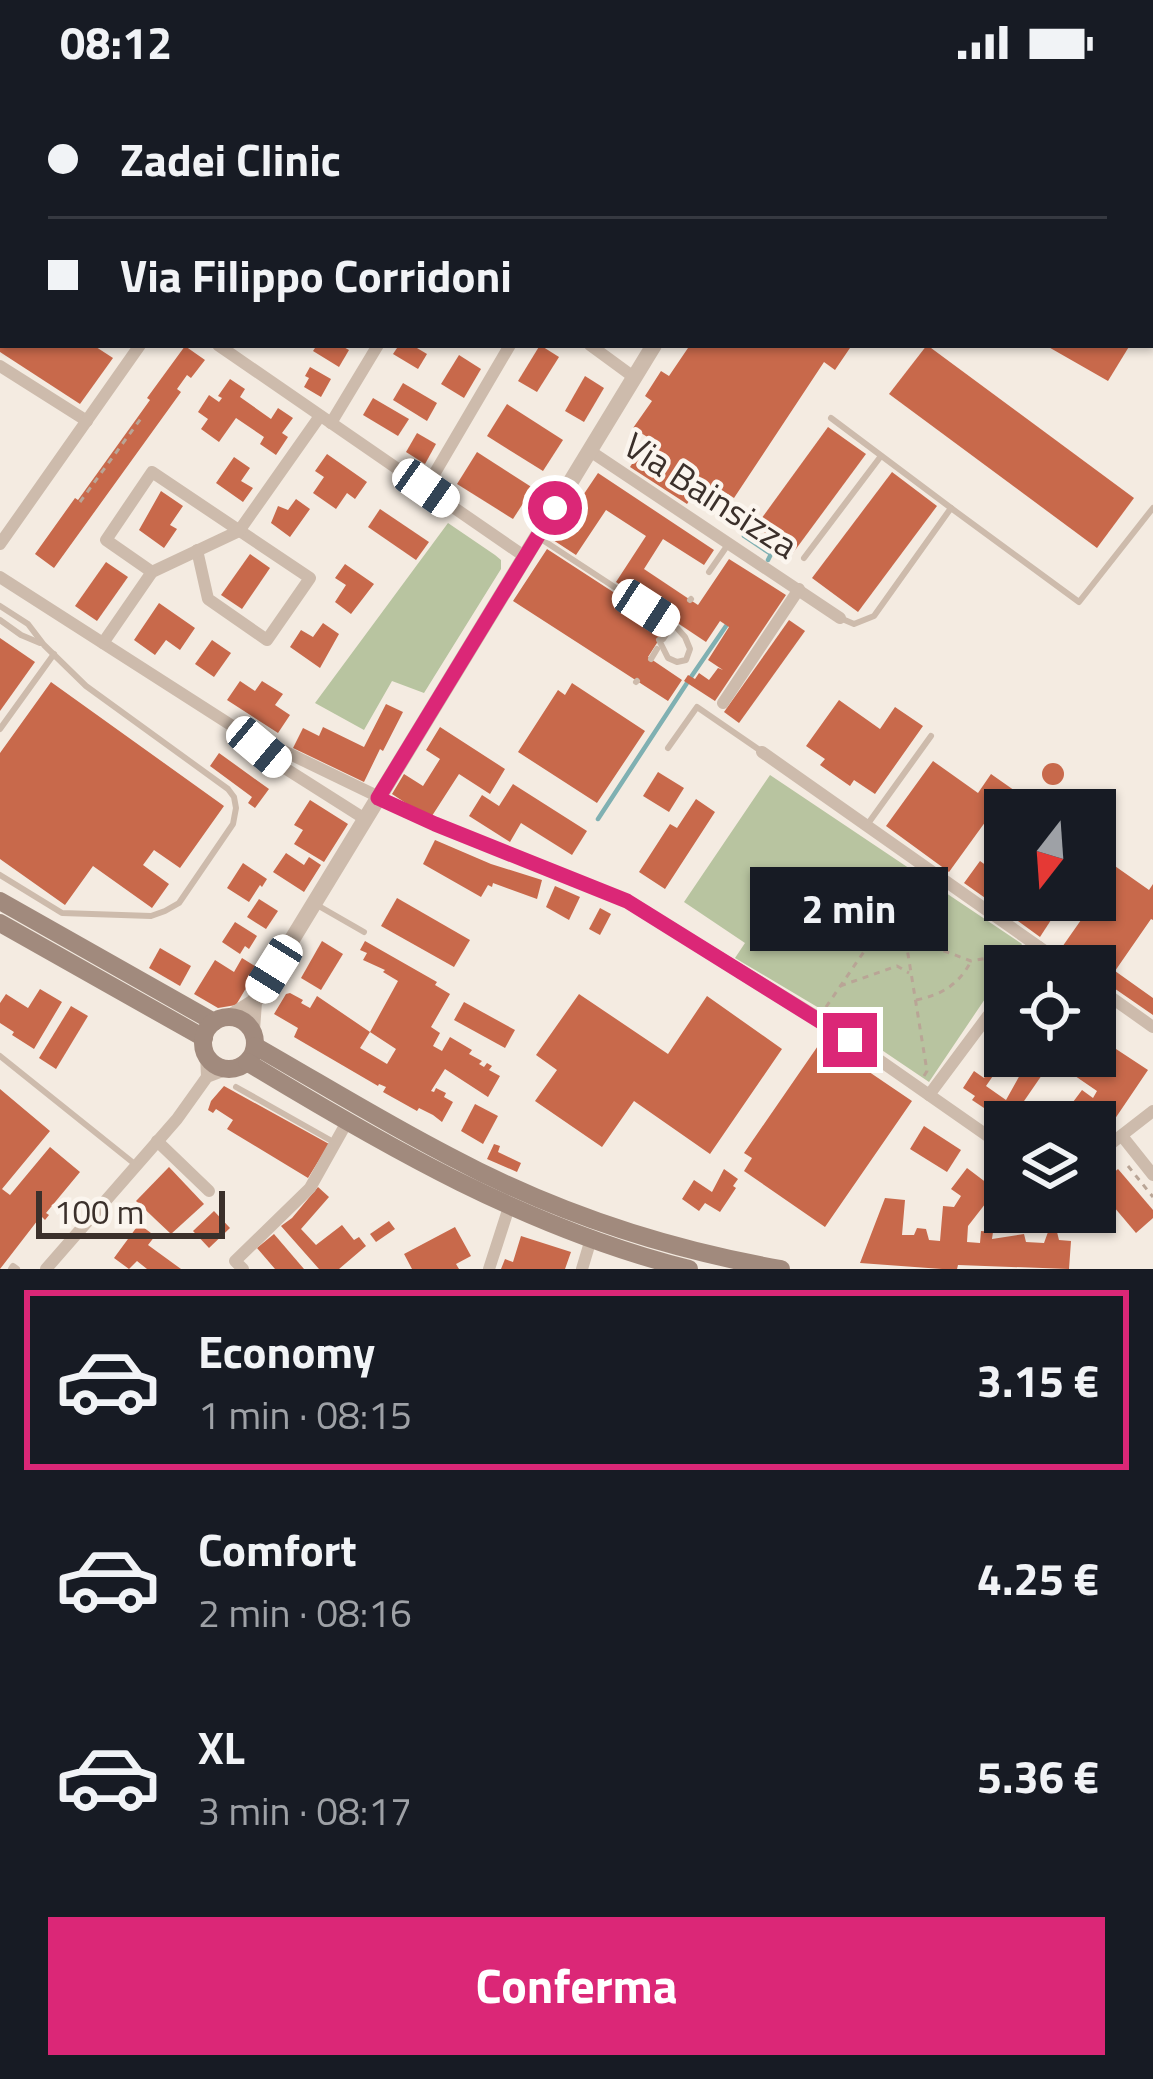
<!DOCTYPE html>
<html lang="it">
<meta charset="utf-8">
<style>
:root{--surface:#171b24;--page:#242831;--text:#f1f3f6;--muted:#9ea1a6;--line:#363941;--accent:#db2777}
body{margin:0;font-family:"Titillium Web",sans-serif;background:var(--page);color:var(--text);height:100vh;display:flex;flex-direction:column;font-size:45px;white-space:nowrap}
*{box-sizing:border-box;margin:0}
p{font-size:39px;color:var(--muted)}
.icon{flex:none;width:66px;height:66px;fill:none;stroke:currentColor;stroke-width:2;stroke-linecap:round;stroke-linejoin:round}
.map{position:relative;height:1185px;overflow:hidden}
.side{display:flex;flex-direction:column;background:var(--surface);flex:1}
.side>*{flex:none}
.banner{position:absolute;left:0px;top:0px;width:1155px;height:264px;box-shadow:0 3px 9px #0004;display:grid;align-content:center;height:264px;padding:0 48px;background:var(--surface)}
.needle{width:78px;rotate:197deg}
.controls{position:absolute;left:984px;top:705px;display:grid;gap:24px}
.controls a{display:grid;place-items:center;width:132px;height:132px;border-radius:0px;background:var(--surface);box-shadow:0 3px 9px #0004;font-size:60px}
.scale{position:absolute;left:36px;bottom:30px;width:189px;box-sizing:border-box;padding-left:12px;border:6px solid #3b302b;border-top:0;font-size:33px;line-height:42px;white-space:nowrap;color:#3b302b;-webkit-text-stroke:9px #fbf5ee;paint-order:stroke}
.end{position:absolute;width:54px;height:54px;margin:-27px;border:15px solid #db2777;background:#fff;box-shadow:0 0 0 6px #fff}
.from{border-radius:50%}
.bubble{position:absolute;height:84px;border-radius:0px;background:var(--surface);box-shadow:0 3px 9px #0004;font-size:39px;font-weight:700;line-height:84px;text-align:center}
.car{position:absolute;width:36px;height:72px;margin:-36px -18px;border-radius:15px;box-shadow:0 0 9px 3px #0007;background:linear-gradient(#fff 24%,#345 0 40%,#fff 0 76%,#345 0 86%,#fff 0)}
.banner b{display:flex;align-items:center;gap:42px;height:114px;font-size:45px}
.banner b+b{border-top:3px solid var(--line)}
.banner i{width:30px;height:30px;background:var(--text)}
ul{padding:21px 0 0;list-style:none}
li{display:flex;align-items:center;gap:36px;height:180px;margin:0 24px 18px;padding:0 24px;border:6px solid transparent;border-radius:0px}
li div{flex:1}
li b{display:block;font-size:45px}
li em{font-style:normal;font-weight:700}
li.selected{border-color:var(--accent)}
li>.icon{width:108px;height:108px;stroke-width:1.5}
.action{display:flex;gap:24px;margin-top:auto;padding:24px 48px}
.action a{flex:1;height:138px;border-radius:0px;background:var(--accent);color:#fff;font-size:48px;font-weight:700;line-height:138px;text-align:center}
.status{display:flex;justify-content:space-between;align-items:center;height:84px;padding:0 60px;background:var(--surface);direction:ltr}
.status svg{height:33px;fill:currentColor}
.map>svg:first-child{display:block}
</style>
<div class="status"><b>08:12</b><svg viewBox="0 0 49 12"><path d="M0 12V9h3v3zM5 12V6h3v6zM10 12V3h3v9zM15 12V0h3v12zM26 1h20v11H26zM47 4h2v5h-2z"/></svg></div>
<div class="map">
<svg width="1153" height="1185" viewBox="0 0 1153 1185">
<rect width="100%" height="100%" fill="#f4ebe1"/>
<!-- green -->
<g fill="#b8c4a0">
<polygon points="448,439 495,471 501,476 501,485 424,609 392,597 364,646 315,619"/>
<polygon points="770,691 1022,860 929,998 824,927 735,874 745,859 684,818"/>
</g>
<g fill="none" stroke-linecap="round" stroke-linejoin="round">
<!-- stream -->
<g stroke="#7fb0b2" stroke-width="4.5">
<polyline points="744,452 771,470 768,476"/>
<polyline points="691,593 726,542"/>
<polyline points="598,735 687,599"/>
</g>
</g>
<!-- building -->
<g fill="#c8694b">
<polygon points="0,261 93,261 113,274 80,320 0,268"/>
<polygon points="317,261 340,261 349,266 339,283 313,267"/>
<polygon points="399,261 412,261 427,270 418,285 393,270"/>
<polygon points="540,261 559,273 537,308 518,297"/>
<polygon points="690,261 852,261 835,286 824,278 734,414 714,401 703,417 693,411 687,420 630,383 649,354 633,344 652,317 645,312 661,287 669,292"/>
<polygon points="927,261 1134,414 1097,464 889,310"/>
<polygon points="1045,261 1130,261 1108,297"/>
<polygon points="185,262 205,276 191,294 187,291 177,305 181,308 54,484 35,470 75,414 78,416 150,316 147,314"/>
<polygon points="459,271 481,285 464,314 441,300"/>
<polygon points="310,283 331,295 321,313 304,303 309,294 305,292"/>
<polygon points="585,292 604,304 584,338 565,327"/>
<polygon points="230,295 245,305 240,313 271,335 278,324 293,334 282,349 288,353 276,371 260,360 264,353 236,334 219,358 201,345 208,335 198,328 209,311 219,318 222,314 218,312"/>
<polygon points="403,299 437,319 427,337 393,316"/>
<polygon points="373,314 409,335 398,352 363,331"/>
<polygon points="507,320 563,356 543,387 487,352"/>
<polygon points="828,343 866,370 793,469 756,442"/>
<polygon points="417,349 436,360 425,380 406,368"/>
<polygon points="477,368 533,404 513,435 457,400"/>
<polygon points="327,370 367,398 355,415 347,409 336,425 313,409 324,393 315,387"/>
<polygon points="234,373 250,384 241,397 253,404 243,418 216,399"/>
<polygon points="892,388 937,422 858,528 812,494"/>
<polygon points="598,389 714,466 704,481 663,455 644,485 698,521 729,475 786,511 715,617 684,597 688,591 695,595 699,589 709,596 718,584 723,586 708,576 729,543 720,537 706,558 616,498 646,452 606,426 576,471 553,456"/>
<polygon points="161,407 183,422 170,441 177,445 164,464 139,446"/>
<polygon points="296,415 310,425 290,453 271,439 278,422 288,426"/>
<polygon points="380,425 429,458 416,476 368,443"/>
<polygon points="547,465 667,543 648,573 682,596 668,617 513,517"/>
<polygon points="250,470 270,484 242,525 221,511"/>
<polygon points="106,478 128,493 97,537 75,522"/>
<polygon points="345,480 374,500 351,530 335,518 346,501 335,494"/>
<polygon points="159,519 195,544 180,566 166,556 155,571 134,556"/>
<polygon points="789,536 805,547 739,639 724,628"/>
<polygon points="323,539 339,550 320,584 290,563 301,546 313,553"/>
<polygon points="0,554 35,578 0,627"/>
<polygon points="212,556 231,569 214,593 195,580"/>
<polygon points="240,597 255,607 262,597 283,610 275,621 290,631 278,649 227,616"/>
<polygon points="51,598 224,722 180,784 154,766 143,781 169,800 152,824 93,782 65,821 0,775 0,669"/>
<polygon points="572,599 645,647 597,719 518,668 558,606 565,611"/>
<polygon points="839,616 880,645 895,623 923,642 875,710 854,696 850,702 820,681 825,675 806,662"/>
<polygon points="386,620 403,628 383,667 380,665 364,698 293,664 303,644 319,652 323,643 364,663"/>
<polygon points="440,643 505,685 490,710 459,690 430,735 392,710 404,690 423,702 440,675 426,666"/>
<polygon points="219,669 269,705 255,724 248,719 252,713 210,682"/>
<polygon points="933,677 978,709 991,690 1042,726 1005,726 1005,740 991,730 949,788 886,742"/>
<circle cx="1053" cy="690" r="11"/>
<polygon points="658,688 684,704 669,728 643,712"/>
<polygon points="513,700 587,747 572,771 521,739 510,758 469,732 482,711 499,722"/>
<polygon points="696,715 715,728 665,805 639,788 670,740 677,744"/>
<polygon points="310,716 348,740 324,778 294,760 303,746 294,741"/>
<polygon points="435,756 491,780 542,796 537,815 493,799 492,803 488,801 481,813 423,780"/>
<polygon points="1095,768 1149,806 1153,800 1153,836 1151,835 1115,887 1153,914 1153,931 1095,891 1095,882 1082,882 1060,866 1095,816"/>
<polygon points="286,769 304,781 309,773 321,781 304,808 273,788"/>
<polygon points="980,777 1005,795 1005,816 1013,816 1005,828 964,799"/>
<polygon points="243,779 267,795 262,803 260,801 249,818 227,804"/>
<polygon points="555,802 580,813 569,836 546,823"/>
<polygon points="397,814 470,856 454,883 381,842"/>
<polygon points="259,815 278,827 266,845 247,833"/>
<polygon points="1030,821 1051,836 1040,853 1018,837"/>
<polygon points="600,824 611,830 600,851 589,845"/>
<polygon points="235,838 257,852 249,865 245,862 240,870 222,858"/>
<polygon points="322,857 343,870 321,906 301,894"/>
<polygon points="365,857 437,898 435,901 450,910 431,943 440,949 433,962 442,967 450,953 472,966 469,970 482,977 479,980 484,983 487,979 492,982 489,986 500,992 488,1013 445,985 431,1007 434,1008 436,1004 446,1009 444,1013 453,1018 442,1038 433,1031 419,1024 417,1027 383,1008 386,1003 379,1000 378,1002 294,953 298,944 274,930 286,910 290,909 303,916 301,919 310,924 317,912 370,948 360,964 387,980 396,965 370,948 398,897 383,888 385,886 363,876 367,869 360,866"/>
<polygon points="160,864 191,882 180,902 149,884"/>
<polygon points="242,874 258,884 236,921 218,924 194,910 215,876 234,888"/>
<polygon points="40,905 62,918 34,965 12,951 14,948 0,939 0,919 6,910 28,924"/>
<polygon points="579,910 668,970 707,912 782,965 710,1070 634,1017 602,1063 535,1017 557,986 536,971"/>
<polygon points="464,918 515,946 505,964 454,936"/>
<polygon points="71,922 88,932 56,985 39,974"/>
<polygon points="1095,951 1104,957 1099,965 1110,973 1116,965 1148,986 1102,1054 1095,1050 1095,1038 1077,1038 1071,1034 1078,1024 1073,1018 1082,1006 1093,1014 1097,1007 1062,983 1067,976 1061,972 1095,972"/>
<polygon points="822,956 912,1017 825,1143 744,1087 752,1074 744,1069"/>
<polygon points="1011,972 1055,972 1022,1020 1034,1029 1042,1018 1048,1022 1041,1033 1049,1038 1005,1038 972,1016 975,1012 963,1004 974,987 984,994 992,983 997,986 986,1002 1006,1016 1025,982"/>
<polygon points="224,1002 329,1060 308,1094 227,1045 233,1036 216,1025 213,1029 208,1026 211,1017"/>
<polygon points="0,1005 50,1047 2,1105 10,1111 50,1063 80,1088 46,1129 49,1131 45,1136 41,1132 0,1185"/>
<polygon points="475,1020 498,1032 483,1060 461,1047"/>
<polygon points="924,1042 961,1066 947,1088 910,1065"/>
<polygon points="494,1060 500,1062 498,1068 521,1079 517,1088 487,1075"/>
<polygon points="169,1083 204,1120 171,1150 136,1117"/>
<polygon points="967,1084 996,1106 968,1142 967,1158 980,1159 981,1147 993,1148 992,1155 1024,1150 1026,1158 1044,1159 1048,1148 1057,1148 1059,1156 1071,1157 1069,1185 958,1181 957,1185 942,1185 860,1179 885,1114 905,1116 902,1151 914,1151 917,1144 926,1145 929,1156 940,1157 943,1122 954,1123 961,1112 951,1105"/>
<polygon points="724,1085 738,1095 733,1102 736,1104 720,1128 705,1119 699,1127 682,1115 694,1096 712,1108"/>
<polygon points="1118,1085 1153,1126 1153,1134 1136,1149 1097,1103"/>
<polygon points="318,1103 329,1113 301,1145 316,1161 342,1141 354,1156 359,1153 366,1162 339,1185 319,1185 281,1142 292,1134"/>
<polygon points="214,1127 230,1144 209,1164 193,1147"/>
<polygon points="389,1137 395,1145 376,1158 370,1150"/>
<polygon points="139,1140 155,1152 148,1161 181,1185 147,1185 137,1177 129,1185 114,1174"/>
<polygon points="455,1143 471,1172 456,1180 459,1185 412,1185 404,1170"/>
<polygon points="274,1150 304,1185 275,1185 257,1164"/>
<polygon points="521,1152 571,1168 565,1185 501,1185 505,1175 513,1178"/>
</g>
<g fill="none" stroke-linecap="round" stroke-linejoin="round">
<!-- path -->
<g stroke="#b9a596" stroke-width="3" stroke-dasharray="6 6" stroke-linecap="butt">
<polyline points="236,0 240,3"/>
<polyline points="260,0 264,3"/>
<polyline points="248,3 250,0"/>
<polyline points="80,418 142,333"/>
<polyline points="907,862 900,815 914,792"/>
<polyline points="840,902 897,882 909,889"/>
<path d="M916,916C941,911 958,901 970,879"/>
<polyline points="826,923 900,815"/>
<polyline points="924,992 927,987 907,864 931,862 971,877 1010,870 1015,873"/>
<polyline points="1128,1082 1153,1113"/>
</g>
<!-- service -->
<g stroke="#cdbbac" stroke-width="6">
<polyline points="831,334 951,424"/>
<polyline points="538,453 677,544 685,553 690,565 686,576 677,578 668,574 659,556"/>
<polyline points="804,474 881,372"/>
<polyline points="709,488 727,462"/>
<polyline points="690,516 691,515"/>
<polyline points="0,522 28,540 44,561 86,602 228,705 234,713 236,724 233,740 179,819 165,827 151,832 62,829 0,791"/>
<polyline points="840,534 854,540 874,532 951,424 1079,518 1153,424"/>
<polyline points="0,536 21,551 40,559"/>
<polyline points="663,555 675,537"/>
<polyline points="651,575 657,565"/>
<polyline points="636,598 637,597"/>
<polyline points="0,645 54,570"/>
<polyline points="668,664 697,623 761,667"/>
<polyline points="867,741 931,652"/>
<polyline points="317,821 364,848"/>
<polyline points="0,972 136,1081"/>
<polyline points="236,1003 330,1056"/>
<polyline points="11,1185 13,1182 17,1185"/>
</g>
<!-- minor -->
<g stroke="#cdbbac" stroke-width="12">
<polyline points="216,0 221,3"/>
<polyline points="581,0 586,3"/>
<polyline points="368,3 369,0"/>
<polyline points="532,3 534,0"/>
<polyline points="218,261 524,472"/>
<polyline points="590,261 635,294"/>
<polyline points="0,282 87,337"/>
<polyline points="331,339 378,261"/>
<polyline points="590,367 840,534"/>
<polyline points="426,404 510,261"/>
<polyline points="0,460 140,261"/>
<polyline points="152,488 106,456 152,388 310,494 267,556 208,515 197,466"/>
<polyline points="0,493 234,643 283,683 365,735"/>
<polyline points="103,559 152,488 239,447 320,332"/>
<polyline points="723,619 799,505"/>
<polyline points="234,643 435,740 627,817 819,934 1005,1064"/>
<polyline points="762,668 1066,882"/>
<polyline points="1025,882 1039,863"/>
<polyline points="1095,902 1153,943"/>
<polyline points="206,969 207,993"/>
<polyline points="929,1011 1005,909"/>
<polyline points="1122,1052 1153,1091"/>
<polyline points="157,1057 209,1107"/>
<polyline points="1095,1072 1153,1027"/>
<polyline points="46,1185 177,1035 207,993 228,985"/>
<polyline points="243,1185 235,1177 310,1104 347,1038"/>
<polyline points="489,1185 509,1123"/>
<polyline points="582,1185 591,1155"/>
</g>
<!-- tertiary -->
<g stroke="#cdbbac" stroke-width="16">
<polyline points="814,3 816,0"/>
<polyline points="230,933 254,918"/>
<polyline points="252,946 254,918 654,261"/>
</g>
<!-- secondary -->
<g stroke="#a18a7d" stroke-width="18">
<polyline points="0,817 214,938"/>
<polyline points="0,839 204,954"/>
<circle cx="229" cy="959" r="26"/>
<path d="M255,962C320,999 383,1038 449,1072C552,1127 665,1165 781,1185"/>
<path d="M247,978C387,1063 529,1145 689,1185"/>
</g>
<!-- path-bridge -->
<polyline stroke="#b9a596" stroke-width="3" stroke-dasharray="6 6" stroke-linecap="butt" points="615,509 620,501"/>
</g>
<g fill="none" stroke-linecap="round" stroke-linejoin="round">
<!-- route -->
<polyline stroke="#db2777" stroke-width="15" points="555,424 378,714 435,740 627,817 850,956"/>
</g>
<g text-anchor="middle" stroke-width="9" stroke-linejoin="round" paint-order="stroke">
<!-- street labels -->
<g font-size="36" fill="#3b302b" stroke="#fbf5ee">
<text transform="translate(711 411) rotate(33)" y="13">Via Bainsizza</text>
</g>
</g>
</svg>
<div class="controls">
<a><svg class="needle" viewBox="-14 -14 28 28"><path d="M0-13l5 13h-10z" fill="#e53935"/><path d="M0 13l5-13h-10z" fill="#9ea1a6"/></svg></a>
<a><svg class="icon" aria-label="locate" viewBox="0 0 24 24"><circle cx="12" cy="12" r="6"/><path d="M12 2v4M12 18v4M2 12h4M18 12h4"/></svg></a>
<a><svg class="icon" aria-label="layers" viewBox="0 0 24 24"><path d="M12 4l9 5-9 5-9-5zM3 14l9 5 9-5"/></svg></a>
</div>
<div class="scale">100 m</div>
<i class="end from" style="left:555px;top:424px"></i>
<i class="end" style="left:850px;top:956px"></i>
<div class="bubble" style="left:750px;top:783px;width:198px">2 min</div>
<i class="car" style="left:426px;top:404px;rotate:125deg"></i>
<i class="car" style="left:646px;top:524px;rotate:123deg"></i>
<i class="car" style="left:259px;top:663px;rotate:130deg"></i>
<i class="car" style="left:274px;top:885px;rotate:212deg"></i>
<div class="banner">
<b><i class="from"></i>Zadei Clinic</b>
<b><i></i>Via Filippo Corridoni</b>
</div>
</div>
<section class="side">
<ul>
<li class="selected"><svg class="icon" aria-label="car" viewBox="0 0 24 24"><path d="M5 17H2v-5l4-1 3-4h7l3 4 3 1v5h-3M9 17h6M6 11h13"/><circle cx="7" cy="17" r="2"/><circle cx="17" cy="17" r="2"/></svg><div><b>Economy</b><p>1 min · 08:15</p></div><em>3.15 €</em></li>
<li><svg class="icon" aria-label="car" viewBox="0 0 24 24"><path d="M5 17H2v-5l4-1 3-4h7l3 4 3 1v5h-3M9 17h6M6 11h13"/><circle cx="7" cy="17" r="2"/><circle cx="17" cy="17" r="2"/></svg><div><b>Comfort</b><p>2 min · 08:16</p></div><em>4.25 €</em></li>
<li><svg class="icon" aria-label="car" viewBox="0 0 24 24"><path d="M5 17H2v-5l4-1 3-4h7l3 4 3 1v5h-3M9 17h6M6 11h13"/><circle cx="7" cy="17" r="2"/><circle cx="17" cy="17" r="2"/></svg><div><b>XL</b><p>3 min · 08:17</p></div><em>5.36 €</em></li>
</ul>
<div class="action"><a>Conferma</a></div>
</section>
